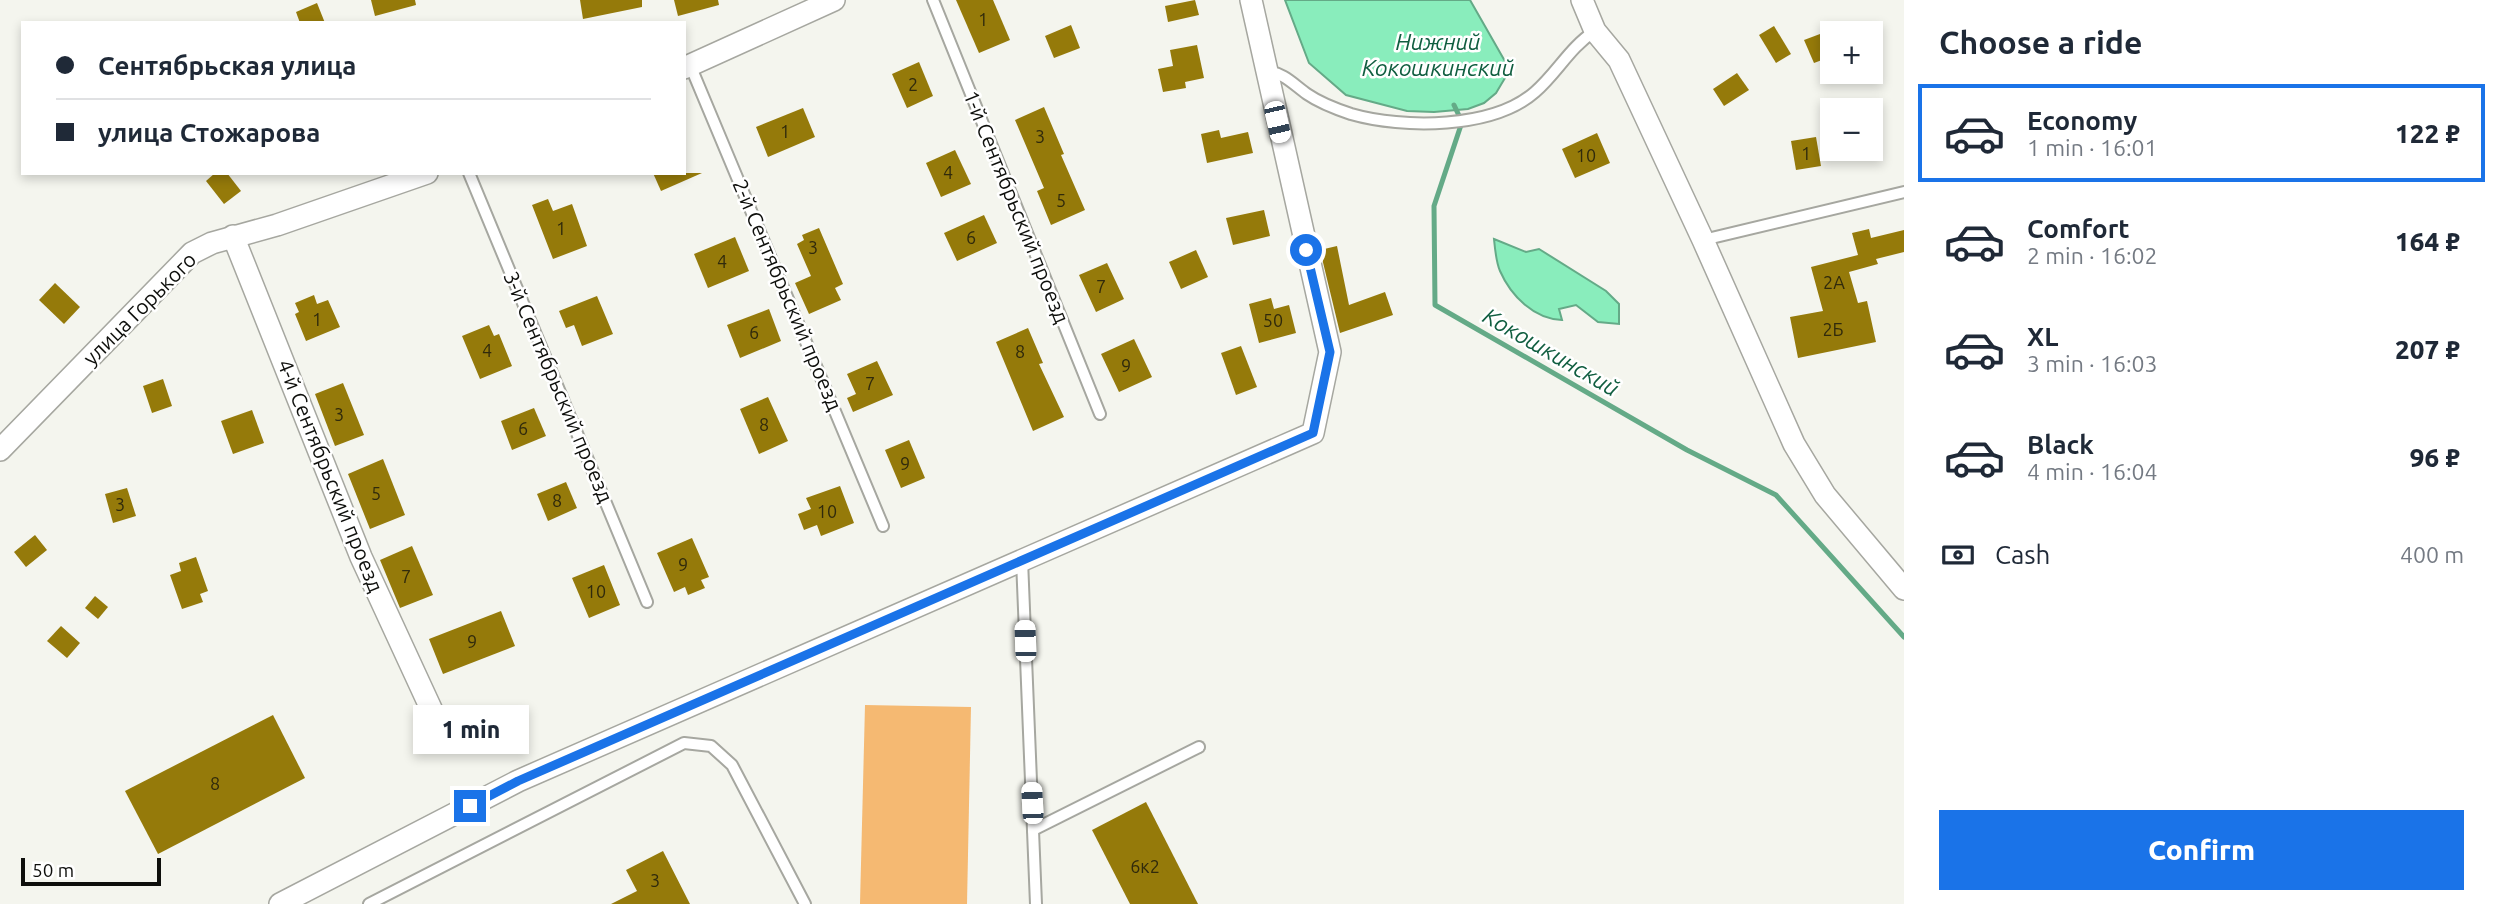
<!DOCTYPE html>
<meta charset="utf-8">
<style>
:root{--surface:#fff;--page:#f2f2f3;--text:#1f2937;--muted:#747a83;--line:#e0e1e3;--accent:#1a73e8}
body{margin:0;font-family:Ubuntu,sans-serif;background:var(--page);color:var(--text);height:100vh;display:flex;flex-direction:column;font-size:26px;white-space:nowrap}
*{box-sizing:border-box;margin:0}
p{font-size:23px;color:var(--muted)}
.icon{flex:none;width:38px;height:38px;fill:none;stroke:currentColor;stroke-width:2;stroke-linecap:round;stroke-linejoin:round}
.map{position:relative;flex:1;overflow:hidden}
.drawer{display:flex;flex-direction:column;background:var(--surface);width:595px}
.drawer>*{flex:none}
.guide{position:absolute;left:21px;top:21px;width:665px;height:154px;border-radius:0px;box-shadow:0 4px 10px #0003;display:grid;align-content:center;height:154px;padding:0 35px;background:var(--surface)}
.fabs{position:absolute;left:1820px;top:21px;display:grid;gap:14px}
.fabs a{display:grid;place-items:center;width:63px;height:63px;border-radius:0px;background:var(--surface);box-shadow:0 4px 10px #0003;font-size:35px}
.scale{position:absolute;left:21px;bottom:18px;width:140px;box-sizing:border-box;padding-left:7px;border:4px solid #0e0f0c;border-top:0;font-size:19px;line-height:24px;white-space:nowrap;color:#0e0f0c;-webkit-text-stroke:5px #fff;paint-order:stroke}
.end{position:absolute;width:32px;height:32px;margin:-16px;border:9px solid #1a73e8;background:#fff;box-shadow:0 0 0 4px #fff}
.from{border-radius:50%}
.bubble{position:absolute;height:49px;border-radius:0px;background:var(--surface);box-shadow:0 4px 10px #0003;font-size:23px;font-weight:800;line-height:49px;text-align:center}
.car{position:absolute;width:21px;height:42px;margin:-21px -10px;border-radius:9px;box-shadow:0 0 5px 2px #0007;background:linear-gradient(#fff 24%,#345 0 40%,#fff 0 76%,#345 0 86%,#fff 0)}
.guide b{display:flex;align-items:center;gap:24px;height:66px;font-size:26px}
.guide b+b{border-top:2px solid var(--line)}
.guide i{width:18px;height:18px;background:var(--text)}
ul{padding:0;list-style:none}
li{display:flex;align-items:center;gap:21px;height:98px;margin:0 14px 10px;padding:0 21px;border:4px solid transparent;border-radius:0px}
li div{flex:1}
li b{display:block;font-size:26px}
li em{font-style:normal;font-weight:800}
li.selected{border-color:var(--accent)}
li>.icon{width:63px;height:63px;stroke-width:1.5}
h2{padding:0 35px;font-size:32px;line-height:84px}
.pay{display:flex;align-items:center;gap:18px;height:77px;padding:0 35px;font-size:26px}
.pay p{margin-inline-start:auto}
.action{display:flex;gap:14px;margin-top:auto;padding:14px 35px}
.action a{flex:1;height:80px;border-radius:0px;background:var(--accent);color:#fff;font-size:28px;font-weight:800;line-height:80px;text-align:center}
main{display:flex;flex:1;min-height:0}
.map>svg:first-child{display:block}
</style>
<main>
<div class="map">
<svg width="1904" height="904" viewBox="0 0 1904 904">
<rect width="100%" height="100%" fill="#f4f5ee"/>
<!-- green -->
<polygon fill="#f5b972" points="865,705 971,707 967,904 860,904"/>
<!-- water -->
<g fill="#89edbc" stroke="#64aa87" stroke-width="2">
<polygon points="1285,0 1470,0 1506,63 1505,78 1496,93 1484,103 1468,109 1434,112 1407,111 1346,95 1309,63"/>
<path d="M1494,239L1526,252L1539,249L1606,291L1619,304V324L1598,322L1576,305L1559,309L1562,320C1534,319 1511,296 1500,271C1496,262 1495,249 1494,239Z"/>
</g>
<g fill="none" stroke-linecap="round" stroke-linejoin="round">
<!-- stream -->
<polyline stroke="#64aa87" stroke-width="5" points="1454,105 1462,122 1434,206 1435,305 1687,450 1776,495 1904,637"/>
</g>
<!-- building -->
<g fill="#957a0a">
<polygon points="371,0 415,0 416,5 375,16"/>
<polygon points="580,0 642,0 642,7 583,19"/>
<polygon points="674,0 718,0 719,5 678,16"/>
<polygon points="956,0 993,0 1010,40 979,53"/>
<polygon points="1195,0 1199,15 1168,22 1165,6"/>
<polygon points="317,3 325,23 300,23 296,12"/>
<polygon points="1071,25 1080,48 1054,58 1045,36"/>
<polygon points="1774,26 1791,54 1776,63 1759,35"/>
<polygon points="1820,34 1830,57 1814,63 1804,40"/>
<polygon points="1197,45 1204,78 1185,82 1186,88 1163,92 1158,69 1173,66 1170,50"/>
<polygon points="919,62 933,96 907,108 892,74"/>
<polygon points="1737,73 1749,90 1724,106 1713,89"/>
<polygon points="1044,107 1064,154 1061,155 1085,210 1051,225 1037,191 1044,188 1015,120"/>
<polygon points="803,108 815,137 768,157 756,127"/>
<polygon points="1219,130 1221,138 1248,132 1253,153 1207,163 1201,134"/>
<polygon points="1597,133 1610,163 1575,178 1562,149"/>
<polygon points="1816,137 1821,166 1796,170 1791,141"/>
<polygon points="955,150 971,184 941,197 926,163"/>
<polygon points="215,173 227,173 241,191 224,204 206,181"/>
<polygon points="653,173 702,173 661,191"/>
<polygon points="548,199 553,211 572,204 587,246 553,259 532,205"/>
<polygon points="1264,210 1270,236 1233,245 1226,218"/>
<polygon points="984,215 997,243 957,261 944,233"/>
<polygon points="819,228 843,284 835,288 841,300 809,314 795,283 811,276 797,244 804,240 802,235"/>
<polygon points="1869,229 1871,238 1904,230 1904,252 1876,259 1878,264 1849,272 1858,303 1867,301 1876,342 1798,358 1790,317 1823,311 1811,267 1858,255 1852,233"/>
<polygon points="735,237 749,271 708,288 694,254"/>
<polygon points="1337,246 1349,305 1385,292 1393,315 1340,333 1320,250"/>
<polygon points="1196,250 1208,277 1181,289 1169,262"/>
<polygon points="1107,263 1124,299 1096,312 1079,275"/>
<polygon points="55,283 80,307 64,324 39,300"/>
<polygon points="314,295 317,304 328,300 340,327 306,341 295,314 299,312 295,303"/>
<polygon points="597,296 613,334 582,346 574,325 566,328 559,311"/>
<polygon points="1271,298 1274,309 1289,305 1296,333 1259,343 1249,304"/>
<polygon points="769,309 781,341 740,358 727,325"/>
<polygon points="489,325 494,336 499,334 512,366 480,379 462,336"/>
<polygon points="1028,328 1043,363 1039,364 1064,417 1033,431 996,342"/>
<polygon points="1134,339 1152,377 1119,392 1101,354"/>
<polygon points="1241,346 1257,387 1236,395 1221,353"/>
<polygon points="877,361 893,395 853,412 847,398 856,394 847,374"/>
<polygon points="163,379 172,406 152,413 143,386"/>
<polygon points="343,383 364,435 335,446 315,394"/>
<polygon points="768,397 788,441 759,454 740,409"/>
<polygon points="534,408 546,436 512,450 501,421"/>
<polygon points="252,410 264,443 233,454 221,421"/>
<polygon points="909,440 925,478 901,488 885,450"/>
<polygon points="383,459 405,515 370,529 348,474"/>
<polygon points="566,482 577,508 548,521 537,494"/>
<polygon points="840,486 854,523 821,536 817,525 804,530 798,514 811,509 806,498"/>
<polygon points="127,488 136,516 113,523 105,494"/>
<polygon points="35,535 47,550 26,567 14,552"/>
<polygon points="692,538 709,577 701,580 705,588 688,595 685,587 674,592 657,553"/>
<polygon points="412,546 433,595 400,608 380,560"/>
<polygon points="196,557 208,591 200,594 203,602 182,609 170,575 181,571 179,563"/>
<polygon points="604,565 620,605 589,618 572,578"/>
<polygon points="95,596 108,607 98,619 85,608"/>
<polygon points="501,611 515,646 443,674 429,639"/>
<polygon points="61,626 80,643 67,658 47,641"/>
<polygon points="273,715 305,778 158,854 125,791"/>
<polygon points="1146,802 1198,904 1130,904 1092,830"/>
<polygon points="663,851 690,904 611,904 637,891 626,870"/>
</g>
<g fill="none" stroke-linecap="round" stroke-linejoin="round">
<defs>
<g id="lane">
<polyline points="933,0 1100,414"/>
<polyline points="690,65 883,526"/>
<path d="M1266,71C1284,73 1293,84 1307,94C1320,103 1336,109 1351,114C1403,129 1493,129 1535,92C1557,73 1570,47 1595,31"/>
<polyline points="469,173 647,602"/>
<polyline points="1703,240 1904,192"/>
<polyline points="1022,560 1036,904"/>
<polyline points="1033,830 1199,747"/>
<polyline points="369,904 684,743 711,746 732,765 805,904"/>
</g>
<g id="street">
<polyline points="1582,0 1595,31 1619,60 1703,240 1794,444 1825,495 1904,589"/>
<polyline points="684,68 834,0"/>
<polyline points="233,236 361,557 433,713"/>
<polyline points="0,450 192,253 212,243 277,225 427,173"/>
<polyline points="280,904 518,781 1313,433 1330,352 1251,0"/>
</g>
</defs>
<!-- lane casing -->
<use href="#lane" stroke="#a6a7a0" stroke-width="14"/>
<!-- street casing -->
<use href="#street" stroke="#a6a7a0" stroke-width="24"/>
<!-- lane -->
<use href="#lane" stroke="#fff" stroke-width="10"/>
<!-- street -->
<use href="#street" stroke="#fff" stroke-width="21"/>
</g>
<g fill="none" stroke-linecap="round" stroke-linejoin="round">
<!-- route -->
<polyline stroke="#1a73e8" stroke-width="9" points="470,806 518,781 1313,433 1330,352 1306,250"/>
</g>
<g text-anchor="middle" stroke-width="5" stroke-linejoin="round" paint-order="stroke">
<!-- number labels -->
<g font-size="18" fill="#302a0c">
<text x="983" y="26">1</text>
<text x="913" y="91">2</text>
<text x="785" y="138">1</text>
<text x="1040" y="143">3</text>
<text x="1806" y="160">1</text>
<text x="1586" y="162">10</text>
<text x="948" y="179">4</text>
<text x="1061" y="207">5</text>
<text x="561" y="235">1</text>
<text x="971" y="244">6</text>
<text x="813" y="254">3</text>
<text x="722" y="268">4</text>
<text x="1834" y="289">2А</text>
<text x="1101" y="293">7</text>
<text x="317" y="326">1</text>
<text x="1273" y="327">50</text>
<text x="1833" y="336">2Б</text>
<text x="754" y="339">6</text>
<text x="487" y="357">4</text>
<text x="1020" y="358">8</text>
<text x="1126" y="372">9</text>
<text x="870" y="390">7</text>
<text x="339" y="421">3</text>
<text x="764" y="431">8</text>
<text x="523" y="435">6</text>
<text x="905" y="470">9</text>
<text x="376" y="500">5</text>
<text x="557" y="507">8</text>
<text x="120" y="511">3</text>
<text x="827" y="518">10</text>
<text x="683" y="571">9</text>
<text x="406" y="583">7</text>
<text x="596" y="598">10</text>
<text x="472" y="648">9</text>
<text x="215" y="790">8</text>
<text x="1145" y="873">6к2</text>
<text x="655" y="887">3</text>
</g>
<!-- street labels -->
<g font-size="21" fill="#0e0f0c" stroke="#fff">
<text transform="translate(1016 207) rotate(68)" y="7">1-й Сентябрьский проезд</text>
<text transform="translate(787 295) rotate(67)" y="7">2-й Сентябрьский проезд</text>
<text transform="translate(140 309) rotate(-45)" y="7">улица Горького</text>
<text transform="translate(558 387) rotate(67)" y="7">3-й Сентябрьский проезд</text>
<text transform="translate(330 476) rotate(68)" y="7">4-й Сентябрьский проезд</text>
</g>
<!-- water labels -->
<g font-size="23" font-style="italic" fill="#105e40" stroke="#fff">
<text x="1438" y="50">Нижний<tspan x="1438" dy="26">Кокошкинский</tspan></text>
<text transform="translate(1551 352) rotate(30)" y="8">Кокошкинский</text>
</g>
</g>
</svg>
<div class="fabs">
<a>+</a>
<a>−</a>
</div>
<div class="scale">50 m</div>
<i class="end from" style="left:1306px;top:250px"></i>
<i class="end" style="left:470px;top:806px"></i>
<div class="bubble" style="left:413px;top:705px;width:116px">1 min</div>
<i class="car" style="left:1277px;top:122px;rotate:167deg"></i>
<i class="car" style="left:1025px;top:641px;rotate:358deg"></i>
<i class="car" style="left:1032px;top:803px;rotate:357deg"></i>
<div class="guide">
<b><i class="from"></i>Сентябрьская улица</b>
<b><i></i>улица Стожарова</b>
</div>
</div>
<section class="drawer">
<h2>Choose a ride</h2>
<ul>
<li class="selected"><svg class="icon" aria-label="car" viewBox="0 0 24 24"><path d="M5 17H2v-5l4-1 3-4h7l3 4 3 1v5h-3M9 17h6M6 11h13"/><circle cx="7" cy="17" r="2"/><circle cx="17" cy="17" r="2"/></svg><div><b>Economy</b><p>1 min · 16:01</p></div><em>122 ₽</em></li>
<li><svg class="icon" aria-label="car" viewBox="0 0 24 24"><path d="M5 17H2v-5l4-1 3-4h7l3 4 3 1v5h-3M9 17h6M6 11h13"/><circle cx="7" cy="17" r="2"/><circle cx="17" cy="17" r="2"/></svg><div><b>Comfort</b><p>2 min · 16:02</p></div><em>164 ₽</em></li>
<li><svg class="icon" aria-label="car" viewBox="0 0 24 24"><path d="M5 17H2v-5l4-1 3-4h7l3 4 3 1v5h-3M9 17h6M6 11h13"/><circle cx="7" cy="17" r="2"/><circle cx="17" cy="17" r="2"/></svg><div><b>XL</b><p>3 min · 16:03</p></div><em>207 ₽</em></li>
<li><svg class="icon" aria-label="car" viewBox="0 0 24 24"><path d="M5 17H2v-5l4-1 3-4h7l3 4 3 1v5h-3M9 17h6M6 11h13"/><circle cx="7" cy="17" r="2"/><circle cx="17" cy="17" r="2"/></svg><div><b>Black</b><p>4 min · 16:04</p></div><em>96 ₽</em></li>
</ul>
<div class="pay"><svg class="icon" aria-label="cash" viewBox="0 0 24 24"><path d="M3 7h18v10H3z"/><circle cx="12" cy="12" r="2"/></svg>Cash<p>400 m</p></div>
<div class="action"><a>Confirm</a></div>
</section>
</main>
